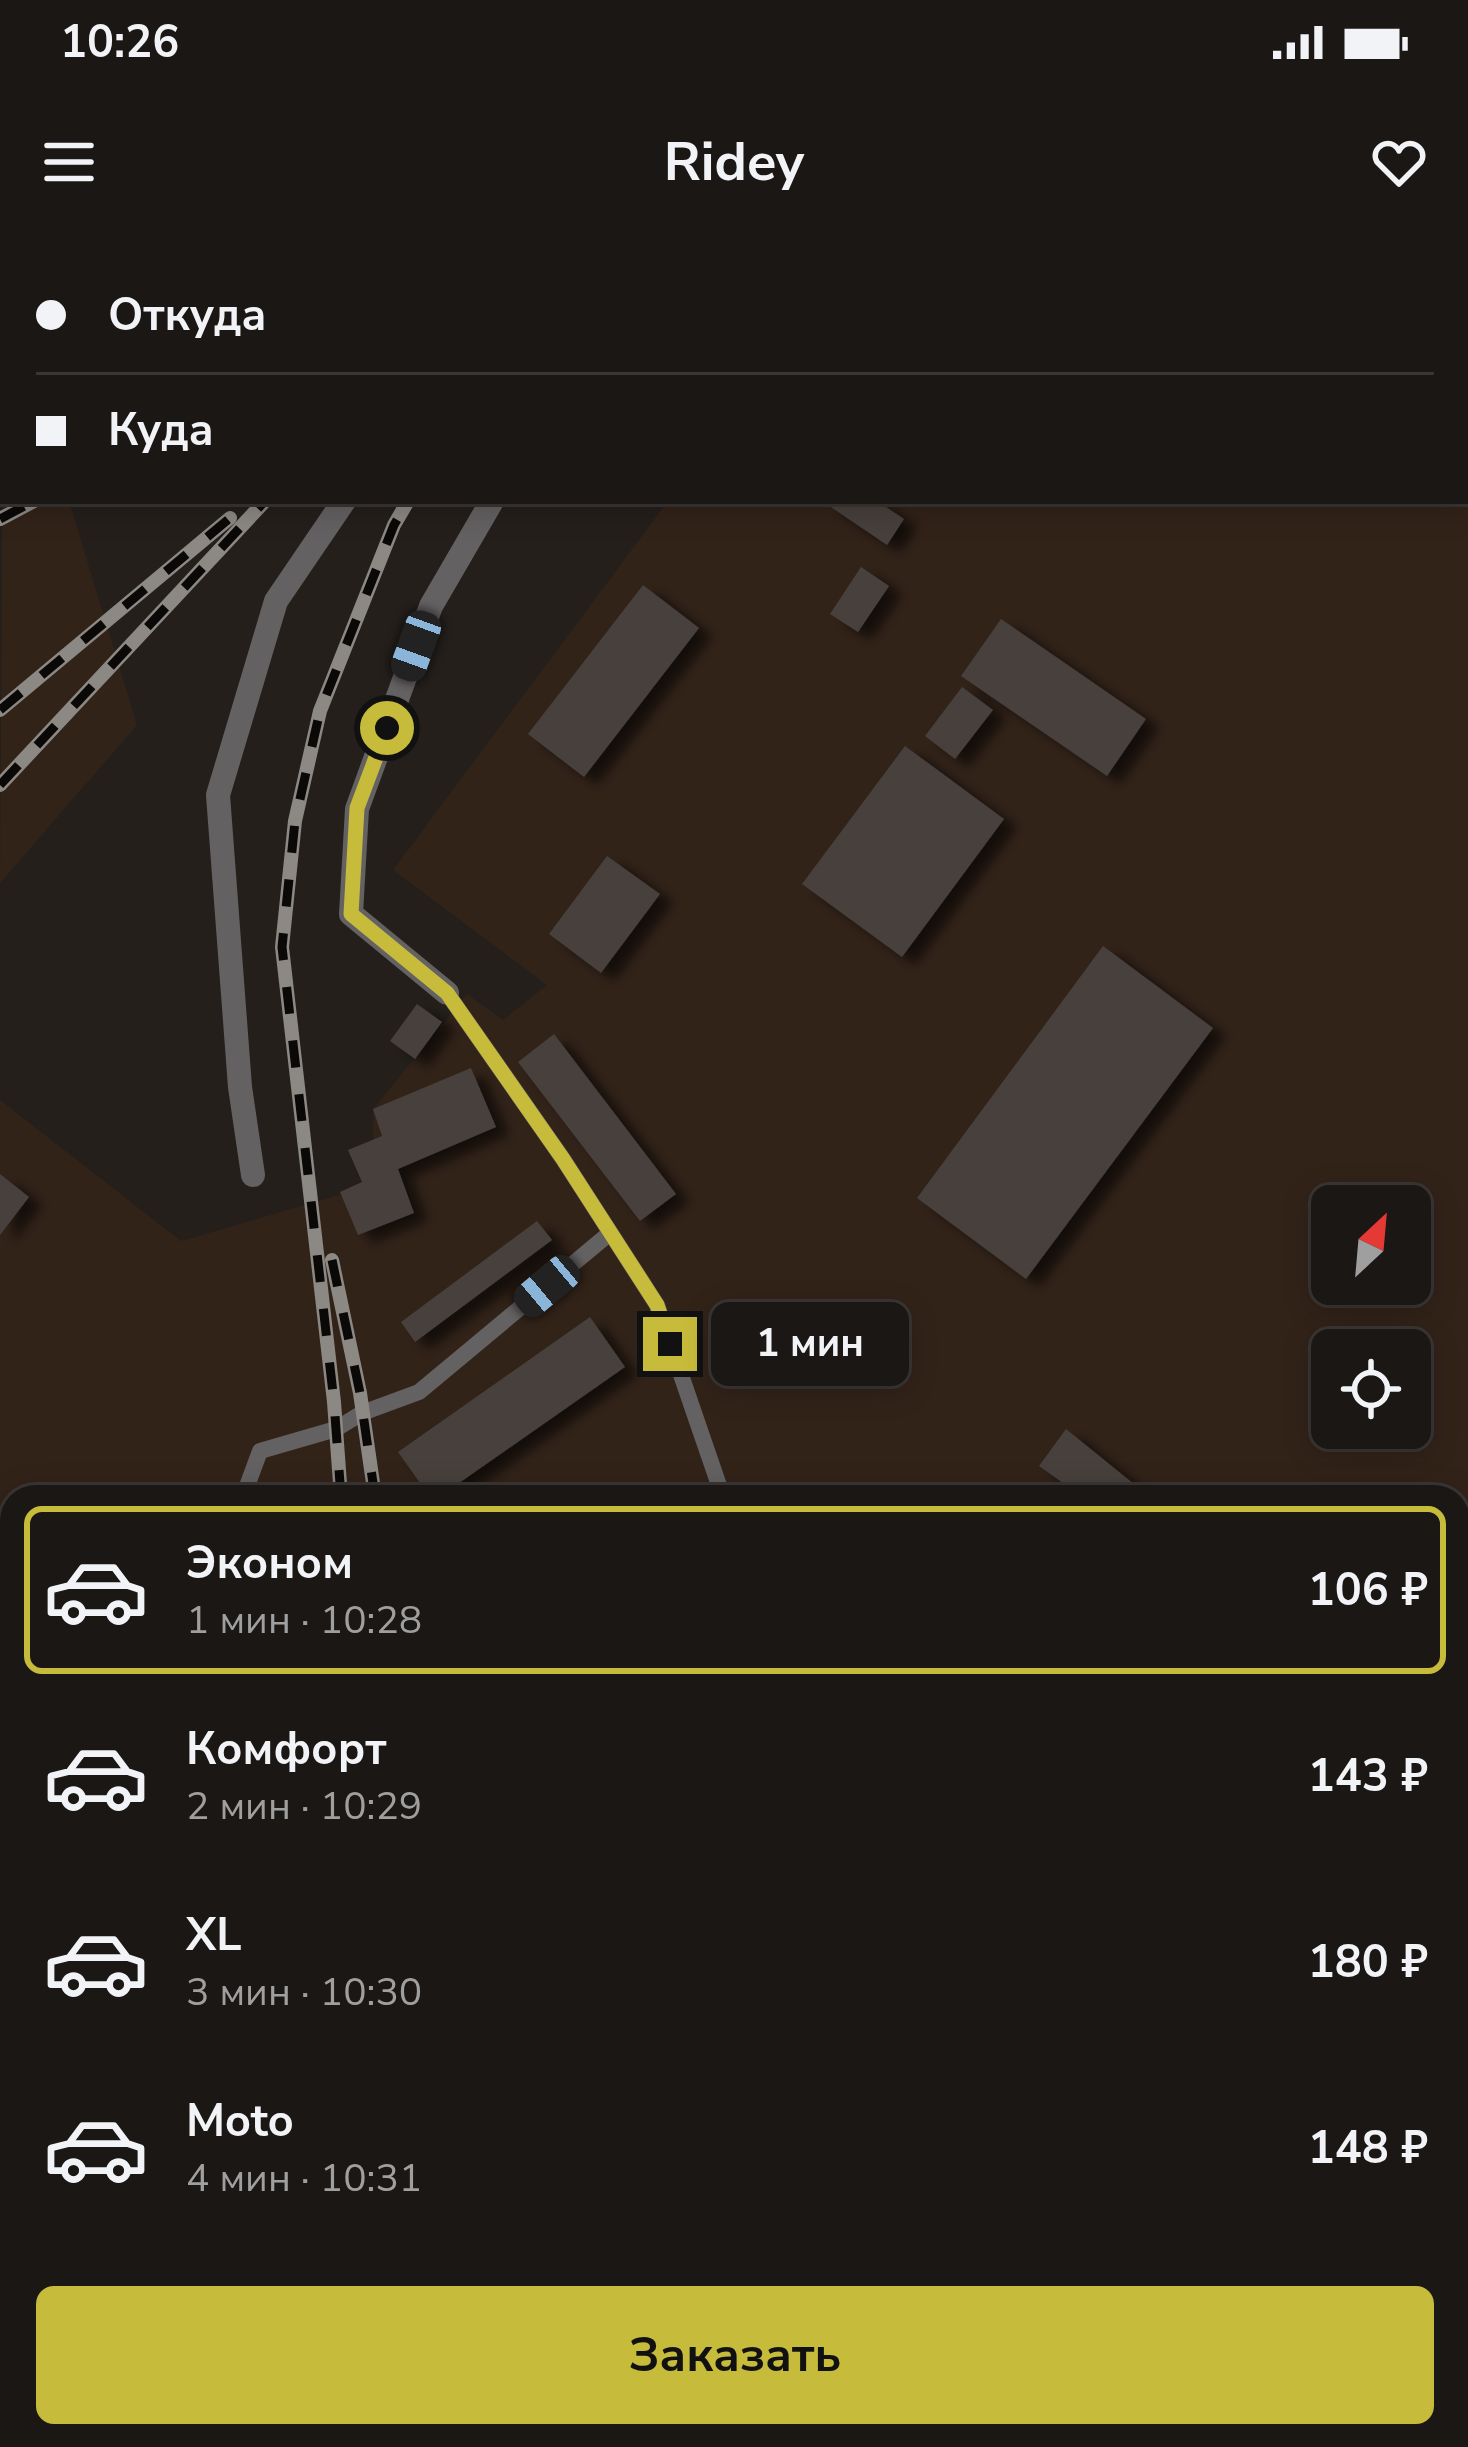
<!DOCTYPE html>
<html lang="ru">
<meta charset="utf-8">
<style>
:root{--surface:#1b1714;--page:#282422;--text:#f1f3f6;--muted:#a09fa0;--line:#393634;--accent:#c7bb3b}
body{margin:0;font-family:"Nunito Sans",sans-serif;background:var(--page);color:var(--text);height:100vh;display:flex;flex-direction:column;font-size:45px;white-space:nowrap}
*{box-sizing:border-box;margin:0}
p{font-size:39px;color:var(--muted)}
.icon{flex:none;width:66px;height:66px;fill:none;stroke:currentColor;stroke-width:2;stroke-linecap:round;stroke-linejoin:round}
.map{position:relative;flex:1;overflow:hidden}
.side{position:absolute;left:0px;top:1245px;width:1470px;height:963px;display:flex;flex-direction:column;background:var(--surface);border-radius:36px 36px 0 0;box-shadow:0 6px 30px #0003,0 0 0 3px var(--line)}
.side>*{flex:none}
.banner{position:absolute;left:0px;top:0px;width:1470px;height:264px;box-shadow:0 6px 30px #0003,0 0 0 3px var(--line);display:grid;align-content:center;height:264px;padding:0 36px;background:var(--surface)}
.needle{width:78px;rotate:26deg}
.controls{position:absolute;left:1311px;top:945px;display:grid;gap:24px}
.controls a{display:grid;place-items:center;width:120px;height:120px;border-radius:18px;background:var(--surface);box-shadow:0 6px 30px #0003,0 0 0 3px var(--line);font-size:60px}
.end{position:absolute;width:54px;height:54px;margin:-27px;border:15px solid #c7bb3b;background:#111;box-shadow:0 0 0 6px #111}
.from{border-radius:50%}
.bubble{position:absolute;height:84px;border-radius:18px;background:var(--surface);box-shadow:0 6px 30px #0003,0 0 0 3px var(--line);font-size:39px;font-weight:700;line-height:84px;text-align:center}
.car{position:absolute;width:36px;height:72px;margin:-36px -18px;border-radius:15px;box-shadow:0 0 9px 3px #0007;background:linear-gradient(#222 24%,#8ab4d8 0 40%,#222 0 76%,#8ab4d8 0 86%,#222 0)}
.banner b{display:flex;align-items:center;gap:42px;height:114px;font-size:45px}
.banner b+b{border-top:3px solid var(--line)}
.banner i{width:30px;height:30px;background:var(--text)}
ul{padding:21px 0 0;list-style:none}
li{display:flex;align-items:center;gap:36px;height:168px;margin:0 24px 18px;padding:0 12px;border:6px solid transparent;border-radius:18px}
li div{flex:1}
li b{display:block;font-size:45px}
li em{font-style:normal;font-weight:700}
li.on{border-color:var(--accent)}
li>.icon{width:108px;height:108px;stroke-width:1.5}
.cta{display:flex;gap:24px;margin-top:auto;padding:24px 36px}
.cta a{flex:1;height:138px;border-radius:18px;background:var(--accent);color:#111;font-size:48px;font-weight:700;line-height:138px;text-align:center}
.status{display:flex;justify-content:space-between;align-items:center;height:84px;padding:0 60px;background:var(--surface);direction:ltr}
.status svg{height:33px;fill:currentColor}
header{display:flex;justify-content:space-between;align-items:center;height:156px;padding:0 36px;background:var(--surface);font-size:54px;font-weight:700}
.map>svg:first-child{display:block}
</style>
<div class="status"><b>10:26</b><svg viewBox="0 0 49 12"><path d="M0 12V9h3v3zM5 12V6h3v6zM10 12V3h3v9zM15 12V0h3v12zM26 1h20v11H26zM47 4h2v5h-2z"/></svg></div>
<header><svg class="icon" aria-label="menu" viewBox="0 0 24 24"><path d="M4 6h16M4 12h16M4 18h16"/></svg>Ridey<svg class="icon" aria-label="heart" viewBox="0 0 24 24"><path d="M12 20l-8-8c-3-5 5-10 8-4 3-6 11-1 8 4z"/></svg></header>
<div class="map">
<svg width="1468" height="2207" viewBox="0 0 1468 2207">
<defs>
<filter id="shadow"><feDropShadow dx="13" dy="8" stdDeviation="6" flood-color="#0009"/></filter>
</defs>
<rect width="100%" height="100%" fill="#241f1b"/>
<!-- industrial -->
<g fill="#322319" fill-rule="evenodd">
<polygon points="3,145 3,261 69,261 137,485 0,643"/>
<path d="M1468,259V2207H0V860L181,1001L374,945L373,869L467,754L503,780L547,745L393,630L668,261ZM1332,966H1410V1044H1332ZM1332,1110H1410V1188H1332ZM12,1257H1458V2196H12Z"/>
</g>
<!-- building -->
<g fill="#47403d" filter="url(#shadow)">
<polygon points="822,261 877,261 904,279 887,305"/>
<polygon points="861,327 889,346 858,392 830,374"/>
<polygon points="643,345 699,388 584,537 528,494"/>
<polygon points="1001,379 1146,479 1107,536 961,436"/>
<polygon points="962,447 993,470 955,519 925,496"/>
<polygon points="905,506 1004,579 902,717 802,644"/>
<polygon points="607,616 660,654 601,733 549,694"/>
<polygon points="1103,706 1213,788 1026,1039 917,958"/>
<polygon points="417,764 442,782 415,819 390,801"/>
<polygon points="554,794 676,954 640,981 518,822"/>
<polygon points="471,828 496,887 398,929 414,973 358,995 340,952 362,942 348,910 382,896 373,869"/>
<polygon points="0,934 29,957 0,995"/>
<polygon points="537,981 552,1000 415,1102 401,1082"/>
<polygon points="590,1077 625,1127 439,1257 430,1257 398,1212"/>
<polygon points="1066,1189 1150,1257 1083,1257 1039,1226"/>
<polygon points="1458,1603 1468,1610 1468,1649 1458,1662"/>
<polygon points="1468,1672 1468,1738 1458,1731 1458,1686"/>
<polygon points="1458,1851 1468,1859 1468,2060 1458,2073"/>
<polygon points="436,2196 700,2196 708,2207 444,2207"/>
</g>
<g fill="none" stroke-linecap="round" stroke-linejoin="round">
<!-- service -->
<g stroke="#646163" stroke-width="16">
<polyline points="447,753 563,919 657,1065 723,1257"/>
<polyline points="243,1257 260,1211 336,1189 362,1173 419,1152 610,993"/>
<polyline points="1167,2196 1174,2207"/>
</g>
<!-- minor -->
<g stroke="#646163" stroke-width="24">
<polyline points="747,0 750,3"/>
<polyline points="95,3 100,0"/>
<polyline points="551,3 554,0"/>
<polyline points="685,3 688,0"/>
<polyline points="0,70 3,67"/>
<polyline points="447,753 351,674 357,569 431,366 492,261"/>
<polyline points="253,935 240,847 218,555 276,361 344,261"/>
</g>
<defs>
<g id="rail">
<polyline points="448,3 452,0"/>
<polyline points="509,3 511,0"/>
<polyline points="598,3 600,0"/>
<polyline points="0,279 34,261"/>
<polyline points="0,470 230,278"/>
<polyline points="0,545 265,261"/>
<polyline points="332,1020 360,1153 375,1257"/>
<polyline points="341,1257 334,1162 282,707 295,581 320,471 394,285 408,261"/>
<polyline points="736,2196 744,2207"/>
<polyline points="807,2196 815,2207"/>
<polyline points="875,2196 882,2207"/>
</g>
</defs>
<!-- rail casing -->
<use href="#rail" stroke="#8c8884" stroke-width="14"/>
<!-- rail -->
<use href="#rail" stroke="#0b0907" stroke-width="9" stroke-dasharray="27" stroke-linecap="butt"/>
</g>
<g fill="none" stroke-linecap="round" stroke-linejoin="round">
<!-- route -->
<polyline stroke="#c7bb3b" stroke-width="15" points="387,488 357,568 351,674 447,753 563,919 657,1065 670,1104"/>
</g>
</svg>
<div class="controls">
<a><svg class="needle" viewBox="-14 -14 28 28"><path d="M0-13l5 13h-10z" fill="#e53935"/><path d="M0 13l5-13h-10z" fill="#a09fa0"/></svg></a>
<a><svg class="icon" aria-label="locate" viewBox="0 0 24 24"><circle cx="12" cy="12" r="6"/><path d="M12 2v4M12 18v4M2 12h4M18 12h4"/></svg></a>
</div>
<i class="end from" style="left:387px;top:488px"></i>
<i class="end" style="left:670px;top:1104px"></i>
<div class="bubble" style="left:711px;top:1062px;width:198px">1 мин</div>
<i class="car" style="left:416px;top:406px;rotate:200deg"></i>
<i class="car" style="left:547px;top:1046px;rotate:230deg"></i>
<div class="banner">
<b><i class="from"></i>Откуда</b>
<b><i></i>Куда</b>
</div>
<section class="side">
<ul>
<li class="on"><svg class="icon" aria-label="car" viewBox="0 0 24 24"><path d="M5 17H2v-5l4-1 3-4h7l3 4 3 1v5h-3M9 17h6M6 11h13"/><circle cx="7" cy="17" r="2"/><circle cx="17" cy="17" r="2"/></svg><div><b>Эконом</b><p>1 мин · 10:28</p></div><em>106 ₽</em></li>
<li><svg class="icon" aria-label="car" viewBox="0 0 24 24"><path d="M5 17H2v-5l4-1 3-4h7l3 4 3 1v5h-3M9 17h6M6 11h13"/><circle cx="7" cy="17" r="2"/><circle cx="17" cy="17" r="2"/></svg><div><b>Комфорт</b><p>2 мин · 10:29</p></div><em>143 ₽</em></li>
<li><svg class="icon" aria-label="car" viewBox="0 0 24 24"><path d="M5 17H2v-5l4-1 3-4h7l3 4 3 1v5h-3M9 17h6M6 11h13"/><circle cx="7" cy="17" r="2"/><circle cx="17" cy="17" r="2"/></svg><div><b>XL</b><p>3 мин · 10:30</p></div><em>180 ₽</em></li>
<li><svg class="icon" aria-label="car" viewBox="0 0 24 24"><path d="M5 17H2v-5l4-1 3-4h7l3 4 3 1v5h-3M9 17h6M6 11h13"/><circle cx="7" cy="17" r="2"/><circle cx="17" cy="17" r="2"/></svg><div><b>Moto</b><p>4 мин · 10:31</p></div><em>148 ₽</em></li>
</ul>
<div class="cta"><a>Заказать</a></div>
</section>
</div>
